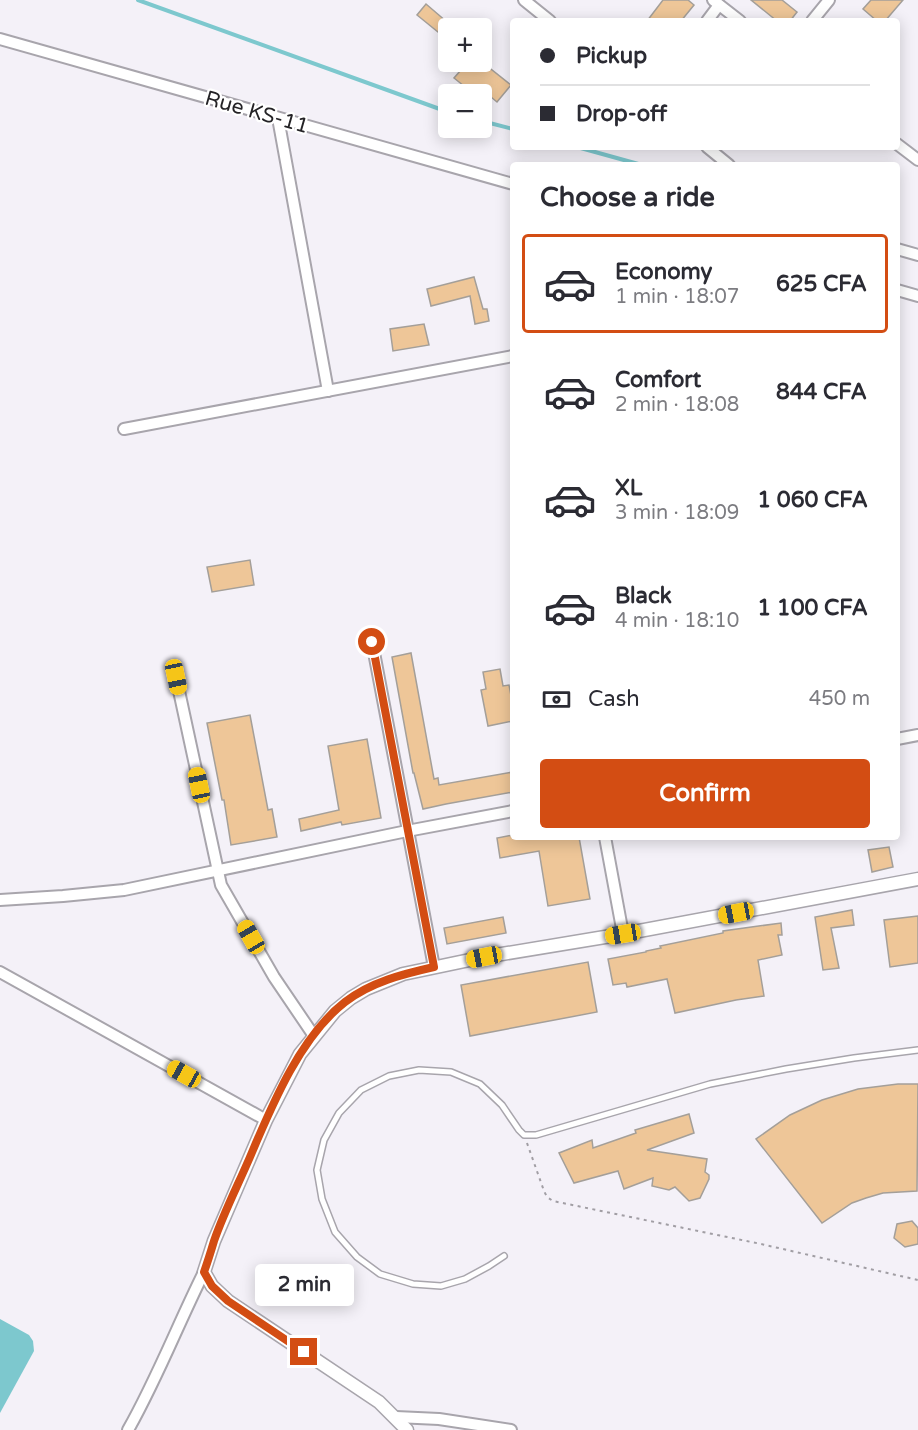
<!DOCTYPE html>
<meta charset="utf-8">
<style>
:root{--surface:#fff;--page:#f7f7f7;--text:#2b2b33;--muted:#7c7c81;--line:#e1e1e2;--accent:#d34d13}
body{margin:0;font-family:"Varela Round",sans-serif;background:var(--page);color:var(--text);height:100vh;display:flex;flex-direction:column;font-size:22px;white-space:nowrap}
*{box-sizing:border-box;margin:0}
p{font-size:20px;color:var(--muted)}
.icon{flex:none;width:33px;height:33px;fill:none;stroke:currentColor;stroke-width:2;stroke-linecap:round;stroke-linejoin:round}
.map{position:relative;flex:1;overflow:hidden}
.side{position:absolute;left:510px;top:162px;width:390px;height:678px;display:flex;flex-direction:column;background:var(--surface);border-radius:6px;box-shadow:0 3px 15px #0003}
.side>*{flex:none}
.banner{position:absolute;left:510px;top:18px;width:390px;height:132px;border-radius:6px;box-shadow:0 3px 15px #0003;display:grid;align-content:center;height:132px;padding:0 30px;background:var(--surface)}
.controls{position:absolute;left:438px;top:18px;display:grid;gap:12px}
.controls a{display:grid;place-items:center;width:54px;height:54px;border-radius:6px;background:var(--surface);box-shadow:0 3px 15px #0003;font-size:30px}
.end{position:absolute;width:27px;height:27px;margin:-14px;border:8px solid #d34d13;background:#fff;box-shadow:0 0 0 3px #fff}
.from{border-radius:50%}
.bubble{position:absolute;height:42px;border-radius:6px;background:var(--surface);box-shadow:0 3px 15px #0003;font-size:20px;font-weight:800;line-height:42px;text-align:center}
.car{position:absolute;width:18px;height:36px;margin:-18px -9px;border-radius:8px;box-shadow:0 0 4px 2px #0007;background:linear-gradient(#f5c518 24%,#345 0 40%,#f5c518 0 76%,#345 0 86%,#f5c518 0)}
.banner b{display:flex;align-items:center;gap:21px;height:57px;font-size:22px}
.banner b+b{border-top:2px solid var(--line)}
.banner i{width:15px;height:15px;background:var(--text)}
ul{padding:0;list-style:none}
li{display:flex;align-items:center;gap:18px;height:99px;margin:0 12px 9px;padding:0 18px;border:3px solid transparent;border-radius:6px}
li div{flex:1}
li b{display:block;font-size:22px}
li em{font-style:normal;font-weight:800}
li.active{border-color:var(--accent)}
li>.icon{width:54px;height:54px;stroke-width:1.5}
h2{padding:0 30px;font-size:27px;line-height:72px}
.pay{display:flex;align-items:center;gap:15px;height:66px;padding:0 30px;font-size:22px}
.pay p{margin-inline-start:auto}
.button{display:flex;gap:12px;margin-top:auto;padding:12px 30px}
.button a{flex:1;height:69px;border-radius:6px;background:var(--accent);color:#fff;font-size:24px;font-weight:800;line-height:69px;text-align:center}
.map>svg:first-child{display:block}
</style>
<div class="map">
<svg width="918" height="1430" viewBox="0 0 918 1430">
<rect width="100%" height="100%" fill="#f4f1f8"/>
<!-- water -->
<polygon fill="#7dc8ce" points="0,1319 29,1335 33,1341 34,1351 0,1413"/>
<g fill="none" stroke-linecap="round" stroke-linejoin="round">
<!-- stream -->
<g stroke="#7dc8ce" stroke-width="4">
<polyline points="138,0 448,112"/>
<polyline points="482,121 513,129"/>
<polyline points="577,147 642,165"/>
</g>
</g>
<!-- building -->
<g fill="#eec698" stroke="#a49f99" stroke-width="1.5">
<polygon points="663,0 688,0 694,5 681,21 647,21"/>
<polygon points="751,0 782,0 797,12 790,21 777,21"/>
<polygon points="871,0 903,0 885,21 877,21 863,9"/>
<polygon points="426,4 447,22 438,32 417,15"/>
<polygon points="468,62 482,62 511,85 497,102 491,97 482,109 482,94 474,94 454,78"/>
<polygon points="474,277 483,309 487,309 489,321 475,324 470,296 431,306 427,289"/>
<polygon points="424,324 429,345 393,351 390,329"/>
<polygon points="250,560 254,585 212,592 207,567"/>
<polygon points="411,653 434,779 438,778 439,785 513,772 513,792 446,804 423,809 414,773 413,773 392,657"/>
<polygon points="500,669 503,686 509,685 513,706 513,721 488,726 481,690 486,689 483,672"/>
<polygon points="250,715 268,810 272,809 277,837 231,845 224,800 222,800 207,723"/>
<polygon points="367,739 381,818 342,825 341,822 301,831 299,819 339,810 328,746"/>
<polygon points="513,835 513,837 579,837 590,899 548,906 539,851 500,858 497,838"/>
<polygon points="889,847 893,867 872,872 868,850"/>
<polygon points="852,910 854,925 831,928 839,968 823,970 815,917"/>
<polygon points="918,916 918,963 890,967 884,920"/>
<polygon points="503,917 506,933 447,944 444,928"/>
<polygon points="781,923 782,935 778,935 782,955 758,960 764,996 736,1000 675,1013 667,979 627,987 626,983 613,985 608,959 646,952 646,951 661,948 660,946 723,933 723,931"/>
<polygon points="588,962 597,1012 470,1036 461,985"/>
<polygon points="898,1084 918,1084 917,1191 883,1193 866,1198 852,1203 822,1223 756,1139 790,1115 822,1100 858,1089"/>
<polygon points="689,1114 694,1133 647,1150 707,1159 705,1172 709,1175 709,1179 700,1198 689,1201 675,1187 669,1190 652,1186 653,1178 624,1189 618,1171 574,1183 559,1153 592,1140 593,1148 636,1133 635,1130"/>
<polygon points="912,1221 918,1228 918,1244 905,1247 894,1238 897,1224"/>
</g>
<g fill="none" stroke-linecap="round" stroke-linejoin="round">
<defs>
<polyline id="service" points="504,1256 489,1266 465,1279 441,1286 413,1284 380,1274 357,1257 335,1232 322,1199 317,1170 324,1140 339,1113 361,1090 389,1076 419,1070 451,1072 480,1084 502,1105 519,1130 524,1135 536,1135 710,1084 786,1069 854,1058 918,1050"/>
<g id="minor">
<polyline points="524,0 550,21"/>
<polyline points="713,0 740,21"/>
<polyline points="707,21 719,5"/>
<polyline points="812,21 829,0"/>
<polyline points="0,39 513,184"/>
<polyline points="278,118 328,391"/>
<polyline points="897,144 918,160"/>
<polyline points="707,147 729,165"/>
<polyline points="897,249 918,255"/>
<polyline points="897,290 918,296"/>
<polyline points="124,429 513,356"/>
<polyline points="372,642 434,967"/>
<polyline points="176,677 221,885 274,977 314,1036"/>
<polyline points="897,739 918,735"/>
<polyline points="605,837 623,934"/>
<polyline points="0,900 63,896 124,890 407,831 513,811"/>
<polyline points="0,972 266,1120"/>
<polyline points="396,1417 439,1419 511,1430"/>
<path d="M128,1430C157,1379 178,1324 204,1272"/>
</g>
<polyline id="tertiary" points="407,1430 379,1402 228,1301 212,1286 204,1272 214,1241 266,1120 300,1054 335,1011 351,998 366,989 403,974 484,957 623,934 918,879"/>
</defs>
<!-- service casing -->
<use href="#service" stroke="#a8a5ac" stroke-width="8"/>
<!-- minor casing -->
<use href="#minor" stroke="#a8a5ac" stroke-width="14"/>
<!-- tertiary casing -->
<use href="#tertiary" stroke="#a8a5ac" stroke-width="15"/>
<!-- path -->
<polyline stroke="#a19ea4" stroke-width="2" stroke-dasharray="3 4.5" stroke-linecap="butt" points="527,1143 544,1191 547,1197 553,1201 761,1244 918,1280"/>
<!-- service -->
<use href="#service" stroke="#fff" stroke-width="5"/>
<!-- minor -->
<use href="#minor" stroke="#fff" stroke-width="10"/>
<!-- tertiary -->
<use href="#tertiary" stroke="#fff" stroke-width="12"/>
</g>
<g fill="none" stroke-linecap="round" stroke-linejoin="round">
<!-- route -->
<path stroke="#d34d13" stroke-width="8" d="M304,1352L228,1301L212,1286L204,1272C208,1261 211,1251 214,1241C224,1212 238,1185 250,1157C272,1105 300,1037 345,1002C371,982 403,974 434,967L372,642"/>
</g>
<g text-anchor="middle" stroke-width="4.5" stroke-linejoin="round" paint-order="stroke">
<!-- street labels -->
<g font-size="21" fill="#242326" stroke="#fff">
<text transform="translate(257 112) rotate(16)" y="7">Rue KS-11</text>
</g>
</g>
</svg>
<div class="controls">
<a>+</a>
<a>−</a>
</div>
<i class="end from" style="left:372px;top:642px"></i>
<i class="end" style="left:304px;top:1352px"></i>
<div class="bubble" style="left:255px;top:1264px;width:99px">2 min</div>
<i class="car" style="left:176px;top:677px;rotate:168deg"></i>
<i class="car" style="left:199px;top:785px;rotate:348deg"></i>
<i class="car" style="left:736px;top:913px;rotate:259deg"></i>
<i class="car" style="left:623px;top:934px;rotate:261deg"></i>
<i class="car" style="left:251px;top:937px;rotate:330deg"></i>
<i class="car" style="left:484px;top:957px;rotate:259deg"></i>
<i class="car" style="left:184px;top:1074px;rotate:299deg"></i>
<div class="banner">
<b><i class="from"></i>Pickup</b>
<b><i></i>Drop-off</b>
</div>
<section class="side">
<h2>Choose a ride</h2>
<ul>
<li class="active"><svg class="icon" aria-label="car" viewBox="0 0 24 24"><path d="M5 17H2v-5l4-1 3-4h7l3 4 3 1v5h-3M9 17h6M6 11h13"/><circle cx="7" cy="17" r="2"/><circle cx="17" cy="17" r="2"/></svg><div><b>Economy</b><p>1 min · 18:07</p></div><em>625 CFA</em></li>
<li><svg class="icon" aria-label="car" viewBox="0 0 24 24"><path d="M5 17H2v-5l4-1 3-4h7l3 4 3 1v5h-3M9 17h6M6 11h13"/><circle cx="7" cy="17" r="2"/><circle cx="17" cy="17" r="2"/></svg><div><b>Comfort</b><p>2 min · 18:08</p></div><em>844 CFA</em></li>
<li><svg class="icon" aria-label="car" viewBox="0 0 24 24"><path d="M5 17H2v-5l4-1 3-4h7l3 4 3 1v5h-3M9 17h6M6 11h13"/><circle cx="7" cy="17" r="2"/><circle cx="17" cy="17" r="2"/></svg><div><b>XL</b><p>3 min · 18:09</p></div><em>1 060 CFA</em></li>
<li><svg class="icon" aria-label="car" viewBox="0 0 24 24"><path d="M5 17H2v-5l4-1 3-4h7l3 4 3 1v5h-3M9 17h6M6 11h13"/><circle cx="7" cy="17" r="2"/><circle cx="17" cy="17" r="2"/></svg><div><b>Black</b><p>4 min · 18:10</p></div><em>1 100 CFA</em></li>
</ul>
<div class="pay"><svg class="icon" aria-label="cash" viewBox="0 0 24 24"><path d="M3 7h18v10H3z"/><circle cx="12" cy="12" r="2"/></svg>Cash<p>450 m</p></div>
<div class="button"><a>Confirm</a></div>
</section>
</div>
